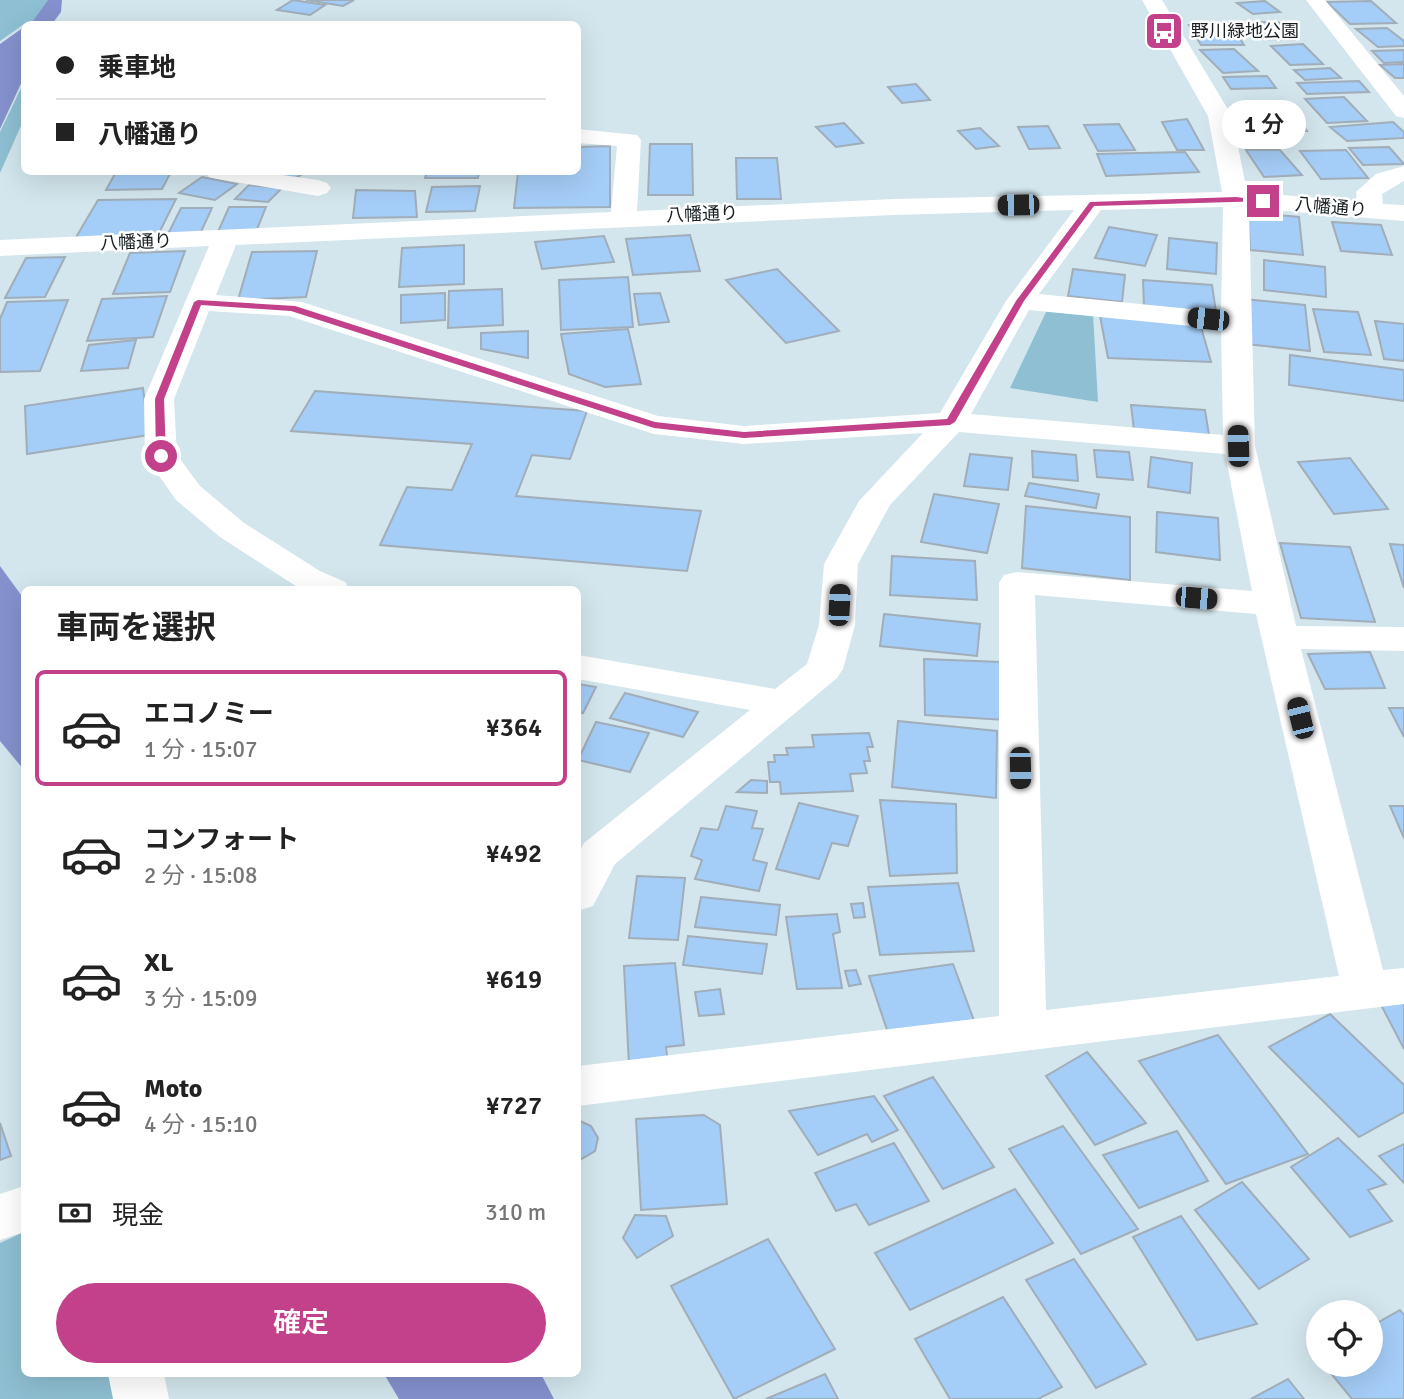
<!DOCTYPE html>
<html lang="ja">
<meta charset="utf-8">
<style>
:root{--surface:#fff;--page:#f2f2f2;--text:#222;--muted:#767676;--line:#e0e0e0;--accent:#c2418a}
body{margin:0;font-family:Signika,"Noto Sans JP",sans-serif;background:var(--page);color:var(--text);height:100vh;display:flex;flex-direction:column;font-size:26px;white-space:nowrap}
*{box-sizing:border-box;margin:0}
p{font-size:23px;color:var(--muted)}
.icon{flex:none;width:38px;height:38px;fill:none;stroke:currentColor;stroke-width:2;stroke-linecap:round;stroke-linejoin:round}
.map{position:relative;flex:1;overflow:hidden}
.panel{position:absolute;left:21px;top:586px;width:560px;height:791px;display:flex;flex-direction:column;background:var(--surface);border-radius:10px;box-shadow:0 7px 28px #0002}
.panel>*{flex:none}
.banner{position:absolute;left:21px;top:21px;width:560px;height:154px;border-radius:10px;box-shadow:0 7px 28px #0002;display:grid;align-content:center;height:154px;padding:0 35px;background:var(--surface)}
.fabs{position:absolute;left:1306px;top:1300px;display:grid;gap:14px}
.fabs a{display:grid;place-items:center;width:77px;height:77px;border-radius:50%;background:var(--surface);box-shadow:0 7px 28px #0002;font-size:35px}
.end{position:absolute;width:32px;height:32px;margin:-16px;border:9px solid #c2418a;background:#fff;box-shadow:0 0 0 4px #fff}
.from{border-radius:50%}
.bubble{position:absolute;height:49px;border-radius:24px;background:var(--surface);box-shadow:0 7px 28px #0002;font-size:23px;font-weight:600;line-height:49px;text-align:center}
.car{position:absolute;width:21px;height:42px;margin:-21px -10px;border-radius:9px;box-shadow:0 0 5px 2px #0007;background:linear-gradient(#222 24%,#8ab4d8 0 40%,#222 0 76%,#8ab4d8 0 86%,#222 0)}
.banner b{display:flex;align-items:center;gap:24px;height:66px;font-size:26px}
.banner b+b{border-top:2px solid var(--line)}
.banner i{width:18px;height:18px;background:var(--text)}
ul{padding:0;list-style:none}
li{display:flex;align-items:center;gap:21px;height:116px;margin:0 14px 10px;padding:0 21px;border:4px solid transparent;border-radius:10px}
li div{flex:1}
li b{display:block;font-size:26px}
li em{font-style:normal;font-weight:600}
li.active{border-color:var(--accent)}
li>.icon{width:63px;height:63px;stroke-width:1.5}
h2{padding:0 35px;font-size:32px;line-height:84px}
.pay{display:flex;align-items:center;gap:18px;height:77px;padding:0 35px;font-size:26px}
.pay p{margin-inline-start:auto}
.primary-button{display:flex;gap:14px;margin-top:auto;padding:14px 35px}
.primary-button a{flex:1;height:80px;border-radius:42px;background:var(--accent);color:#fff;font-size:28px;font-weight:600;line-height:80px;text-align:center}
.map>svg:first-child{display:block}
</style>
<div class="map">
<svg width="1404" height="1399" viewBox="0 0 1404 1399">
<rect width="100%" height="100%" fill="#d3e6ed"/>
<!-- green -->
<g fill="#8ebfd2">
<polygon points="0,0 48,0 48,3 32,24 24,24 0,41"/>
<polygon points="24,82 24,119 0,173 0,132"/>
<polygon points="1047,310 1093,314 1098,402 1010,388"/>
<polygon points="24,1232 24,1374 110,1374 115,1399 0,1399 0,1243"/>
</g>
<!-- water -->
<g fill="#8491cd">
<polygon points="48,0 62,0 61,12 52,24 31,24"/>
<polygon points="24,27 24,77 0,129 0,44"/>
<polygon points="0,566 24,599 24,770 0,741"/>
<polygon points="384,1374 541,1374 554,1399 399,1399"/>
</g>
<!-- building -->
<g fill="#a4cdf7" stroke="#a1adb9" stroke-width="2">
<polygon points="293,0 325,5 310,15 277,10"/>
<polygon points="306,0 354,0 343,6"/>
<polygon points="1265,1 1280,12 1253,14 1237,3"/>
<polygon points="1371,1 1396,23 1350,24 1327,2"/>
<polygon points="1259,22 1285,23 1294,40 1267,39"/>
<polygon points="1189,25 1231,25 1244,45 1201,45"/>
<polygon points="1387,28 1404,41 1404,46 1378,47 1356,29"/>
<polygon points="1303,44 1323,64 1290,65 1271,46"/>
<polygon points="1234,49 1258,71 1223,73 1200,50"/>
<polygon points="1404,50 1404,62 1384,63 1372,51"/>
<polygon points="1404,64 1404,78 1395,78 1380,65"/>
<polygon points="1330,68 1341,78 1305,80 1294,70"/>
<polygon points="1267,76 1276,88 1231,89 1223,77"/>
<polygon points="1359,81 1369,92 1307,94 1297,83"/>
<polygon points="916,84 930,100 902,103 888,87"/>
<polygon points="1344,97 1367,121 1327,123 1305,99"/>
<polygon points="1236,105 1289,105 1307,131 1253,131"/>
<polygon points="1187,119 1204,150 1177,150 1162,122"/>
<polygon points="1393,122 1404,132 1404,138 1347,141 1330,127"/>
<polygon points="844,123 863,143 836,147 816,127"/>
<polygon points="1119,124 1135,150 1098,151 1084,125"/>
<polygon points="1048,126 1060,148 1029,149 1018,127"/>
<polygon points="980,128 999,146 976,149 958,131"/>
<polygon points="650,144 692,144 693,195 648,195"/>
<polygon points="610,146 610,207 514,208 518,172 578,172 578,147"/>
<polygon points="1389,147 1404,164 1363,165 1349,148"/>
<polygon points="1246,150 1280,150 1302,175 1264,177"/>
<polygon points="1346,150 1368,178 1321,179 1300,151"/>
<polygon points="1185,152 1199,172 1106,176 1097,154"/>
<polygon points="736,158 777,158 781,199 737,199"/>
<polygon points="116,172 171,172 162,189 106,190"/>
<polygon points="256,172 306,172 287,183 252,174"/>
<polygon points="427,172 479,172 478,178 425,178"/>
<polygon points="202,177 237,184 215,200 179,193"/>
<polygon points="249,185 282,188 268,202 235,199"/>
<polygon points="480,186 475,211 426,212 432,187"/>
<polygon points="356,190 415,191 417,217 353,218"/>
<polygon points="176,199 156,239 75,239 98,200"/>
<polygon points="229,207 266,207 255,234 217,234"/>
<polygon points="181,208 212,208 199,236 167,236"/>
<polygon points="1248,212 1299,217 1303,255 1250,250"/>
<polygon points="1332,222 1381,225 1392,255 1341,251"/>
<polygon points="1109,227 1157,235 1145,266 1095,258"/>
<polygon points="690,235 700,271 633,275 626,239"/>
<polygon points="604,236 614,262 542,269 535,242"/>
<polygon points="1169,238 1217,243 1216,274 1167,269"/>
<polygon points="464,245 464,284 399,287 402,248"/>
<polygon points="185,251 170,292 113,294 130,253"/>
<polygon points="317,251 306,297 238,300 252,252"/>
<polygon points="65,257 45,297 5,298 26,258"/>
<polygon points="1264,260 1325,267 1326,297 1264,290"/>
<polygon points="777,269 839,331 786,343 726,280"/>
<polygon points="1073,269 1125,275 1122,302 1068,296"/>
<polygon points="628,277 633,327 561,330 559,280"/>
<polygon points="1143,280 1212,285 1216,312 1144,307"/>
<polygon points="502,289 503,325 448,328 449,291"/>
<polygon points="445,293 445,320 401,323 401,295"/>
<polygon points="660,293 669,322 639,325 634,294"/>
<polygon points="167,296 153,337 87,341 102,299"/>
<polygon points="1244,299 1305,305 1310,351 1246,344"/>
<polygon points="68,300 40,371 0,372 0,319 7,302"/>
<polygon points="1313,309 1358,312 1371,355 1324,352"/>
<polygon points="1100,316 1199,320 1211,362 1108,358"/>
<polygon points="1375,321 1404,324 1404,361 1384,359"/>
<polygon points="628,329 641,384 605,387 569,374 561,334"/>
<polygon points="528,331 528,358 481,349 481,333"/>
<polygon points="136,340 128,368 81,371 89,345"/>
<polygon points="1290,355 1404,370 1404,401 1289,385"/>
<polygon points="143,388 149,435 27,454 25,406"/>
<polygon points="315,391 587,411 570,459 532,455 516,496 701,511 687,571 380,545 407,487 452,490 472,444 291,431"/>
<polygon points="1131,405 1205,410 1209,435 1134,430"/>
<polygon points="1094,450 1129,452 1133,480 1097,477"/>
<polygon points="1032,451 1076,455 1078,481 1033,477"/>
<polygon points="970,454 1012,458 1008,490 964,486"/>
<polygon points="1151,457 1192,463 1190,493 1148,487"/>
<polygon points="1350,458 1388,509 1334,514 1298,462"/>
<polygon points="1029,483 1099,494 1096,508 1025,496"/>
<polygon points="934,494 999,504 987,553 921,542"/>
<polygon points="1026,506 1130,517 1130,580 1022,568"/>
<polygon points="1157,512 1218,518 1220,560 1156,552"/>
<polygon points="1280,543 1350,547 1375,622 1301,618"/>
<polygon points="1390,544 1404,545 1404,588"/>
<polygon points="892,556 975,561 977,600 890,595"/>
<polygon points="884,614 980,624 977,656 880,646"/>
<polygon points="1370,652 1385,688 1325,689 1308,654"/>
<polygon points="924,659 1001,662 1005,720 925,715"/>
<polygon points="578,684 596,687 583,713 578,712"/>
<polygon points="625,693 698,712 683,737 610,718"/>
<polygon points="1389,708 1404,708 1404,737"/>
<polygon points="898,721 997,731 996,798 892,787"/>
<polygon points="596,722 649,733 630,772 578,760"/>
<polygon points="869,733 873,747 867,747 870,761 864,761 867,773 850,774 853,791 781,794 780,782 770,782 768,762 775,762 774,755 788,755 786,748 814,747 812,735"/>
<polygon points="751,780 767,781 767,793 737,792"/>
<polygon points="880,800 956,804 957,873 890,876"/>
<polygon points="799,803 858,816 848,846 832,843 819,879 776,869"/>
<polygon points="726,806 757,811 752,828 763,829 753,860 767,863 759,891 695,879 702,860 691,856 701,828 718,830"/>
<polygon points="1390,806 1404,806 1404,838"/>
<polygon points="637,876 685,878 678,940 629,938"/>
<polygon points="958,883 974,951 880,955 868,887"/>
<polygon points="701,897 780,905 776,935 695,927"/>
<polygon points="863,903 865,917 854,918 851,904"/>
<polygon points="837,914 840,932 833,934 842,988 797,989 786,917"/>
<polygon points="688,936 767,944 762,974 683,965"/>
<polygon points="675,963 684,1045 666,1047 668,1063 629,1066 624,966"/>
<polygon points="953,964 976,1026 890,1039 869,976"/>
<polygon points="856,970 861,984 849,986 845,971"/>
<polygon points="720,989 724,1014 699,1016 695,992"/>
<polygon points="1379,1001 1404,1001 1404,1049"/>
<polygon points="1330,1014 1404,1085 1404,1112 1359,1137 1269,1047"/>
<polygon points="1218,1035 1308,1154 1226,1184 1139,1061"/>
<polygon points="1087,1052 1146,1123 1095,1145 1046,1076"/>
<polygon points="933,1077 994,1167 943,1189 884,1096"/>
<polygon points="874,1096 898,1130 872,1142 867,1134 818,1155 789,1111"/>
<polygon points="704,1115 720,1125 727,1204 641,1210 636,1119"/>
<polygon points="578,1120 591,1126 598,1138 595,1151 578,1161"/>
<polygon points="0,1123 11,1156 0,1160"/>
<polygon points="1063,1126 1138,1229 1081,1254 1009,1149"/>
<polygon points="1177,1131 1208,1181 1139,1208 1103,1155"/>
<polygon points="1338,1138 1386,1184 1368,1190 1392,1221 1350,1237 1291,1167"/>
<polygon points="894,1143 929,1201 869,1225 856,1204 836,1211 815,1173"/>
<polygon points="1404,1144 1404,1183 1379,1156"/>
<polygon points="1242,1182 1309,1259 1259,1289 1195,1210"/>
<polygon points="1015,1189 1053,1243 910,1310 875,1253"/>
<polygon points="635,1215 666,1216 673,1236 637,1258 623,1238"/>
<polygon points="1181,1216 1257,1324 1197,1340 1133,1237"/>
<polygon points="768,1239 835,1349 734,1399 671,1286"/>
<polygon points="1074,1259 1146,1364 1096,1388 1026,1280"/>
<polygon points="1003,1297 1062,1387 1038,1399 950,1399 915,1339"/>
<polygon points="1400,1310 1404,1315 1404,1399 1352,1399 1324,1365 1370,1365 1370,1327"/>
<polygon points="825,1374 838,1399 766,1399"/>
<polygon points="1288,1379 1304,1399 1251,1399"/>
</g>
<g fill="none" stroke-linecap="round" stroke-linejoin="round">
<!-- minor -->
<g fill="#fff" fill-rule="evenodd">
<path d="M1142,0H1162L1232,116L1247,192L1357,201L1356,192L1376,174L1404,166V181L1382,194L1383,204L1404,205V221L1249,208L1255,446L1296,626L1404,627V651L1301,649L1383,970L1404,968V1004L578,1106V1066L999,1016V583L1004,575L1017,572L1252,591L1225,454L959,432L890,505L858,564L855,625L843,669L837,678L615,864L593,906L578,911V854L584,843L750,710L578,679V655L775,689L807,664L819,625L824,564L859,501L923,433L744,444L654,434L289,316L209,311L174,399L177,455L200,486L244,523L320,571L345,582L350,590H302L220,537L176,500L145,456L144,399L209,246L0,256V240L611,212L617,146L578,143V129L637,135L641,140L637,211L894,199L1222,192L1208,116ZM1223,207L1221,312L1039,294L1101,210ZM1074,210L1006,301L940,413L744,426L658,416L302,302L216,295L236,245L894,215ZM1029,310L1221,329L1223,435L971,414ZM1035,595L1256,614L1339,976L1046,1010Z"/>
<polygon points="1306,0 1325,0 1404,96 1404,118 1396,116"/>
<polygon points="206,172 261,172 318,180 327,183 331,188 327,193 318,196 218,179 209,177"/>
<polygon points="24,1186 24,1232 0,1240 0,1194"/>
<polygon points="108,1374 164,1374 169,1399 113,1399"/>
</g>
</g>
<!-- route -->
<polygon fill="#c2418a" points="1236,197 1267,201 1094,206 1024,301 955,422 950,425 744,438 654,428 291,311 201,305 164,399 166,456 161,458 156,456 155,399 194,302 198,300 295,306 655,422 744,432 947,419 1016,301 1090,202"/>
<!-- icons -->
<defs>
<symbol id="bus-square" viewBox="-11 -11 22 22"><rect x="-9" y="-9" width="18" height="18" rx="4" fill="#c2418a" stroke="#fff"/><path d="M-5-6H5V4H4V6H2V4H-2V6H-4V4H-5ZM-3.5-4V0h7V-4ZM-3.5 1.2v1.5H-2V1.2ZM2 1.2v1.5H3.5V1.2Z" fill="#fff"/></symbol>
</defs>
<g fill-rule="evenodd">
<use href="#bus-square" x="1142" y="9" width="44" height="44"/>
</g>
<g text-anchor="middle" stroke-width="5" stroke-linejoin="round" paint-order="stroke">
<!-- far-poi labels -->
<g font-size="18" fill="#192023" stroke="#fff" text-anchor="start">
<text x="1191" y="37">野川緑地公園</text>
</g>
<!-- far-street labels -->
<g font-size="18" fill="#192023" stroke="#fff">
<text transform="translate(1331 207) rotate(5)" y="6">八幡通り</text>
<text transform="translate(702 214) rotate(-2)" y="6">八幡通り</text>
<text transform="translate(136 242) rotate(-2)" y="6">八幡通り</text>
</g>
</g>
</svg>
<div class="fabs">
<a><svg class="icon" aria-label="locate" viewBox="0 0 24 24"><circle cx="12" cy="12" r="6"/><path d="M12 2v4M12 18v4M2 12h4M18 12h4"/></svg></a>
</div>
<i class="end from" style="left:161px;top:456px"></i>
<i class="end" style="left:1263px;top:201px"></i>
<div class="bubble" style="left:1222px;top:100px;width:84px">1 分</div>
<i class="car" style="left:1018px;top:205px;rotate:269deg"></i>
<i class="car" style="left:1208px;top:319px;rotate:276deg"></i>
<i class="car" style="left:1238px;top:446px;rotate:358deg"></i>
<i class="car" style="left:1196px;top:598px;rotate:95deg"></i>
<i class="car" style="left:839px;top:605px;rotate:3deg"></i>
<i class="car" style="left:1300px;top:718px;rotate:346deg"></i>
<i class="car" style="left:1020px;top:768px;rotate:179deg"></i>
<div class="banner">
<b><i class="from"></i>乗車地</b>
<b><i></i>八幡通り</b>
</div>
<section class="panel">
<h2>車両を選択</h2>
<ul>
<li class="active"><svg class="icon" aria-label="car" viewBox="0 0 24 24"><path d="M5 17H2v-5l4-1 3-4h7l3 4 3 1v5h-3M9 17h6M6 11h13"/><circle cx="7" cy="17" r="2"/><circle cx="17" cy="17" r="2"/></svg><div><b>エコノミー</b><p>1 分 · 15:07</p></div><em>¥364</em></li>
<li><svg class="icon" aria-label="car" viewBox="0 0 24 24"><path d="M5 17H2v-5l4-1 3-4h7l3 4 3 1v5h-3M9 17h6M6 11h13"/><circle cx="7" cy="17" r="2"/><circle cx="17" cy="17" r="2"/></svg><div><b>コンフォート</b><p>2 分 · 15:08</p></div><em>¥492</em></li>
<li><svg class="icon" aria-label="car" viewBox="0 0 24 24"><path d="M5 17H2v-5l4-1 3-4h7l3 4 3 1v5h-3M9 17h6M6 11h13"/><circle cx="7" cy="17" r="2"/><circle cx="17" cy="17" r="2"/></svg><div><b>XL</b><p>3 分 · 15:09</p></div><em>¥619</em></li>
<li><svg class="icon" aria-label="car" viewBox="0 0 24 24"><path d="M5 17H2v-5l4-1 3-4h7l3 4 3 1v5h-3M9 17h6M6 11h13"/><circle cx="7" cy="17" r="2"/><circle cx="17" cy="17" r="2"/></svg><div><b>Moto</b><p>4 分 · 15:10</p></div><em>¥727</em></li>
</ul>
<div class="pay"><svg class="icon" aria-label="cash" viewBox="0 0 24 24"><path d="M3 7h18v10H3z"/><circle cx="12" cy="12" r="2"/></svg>現金<p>310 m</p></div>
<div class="primary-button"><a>確定</a></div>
</section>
</div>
